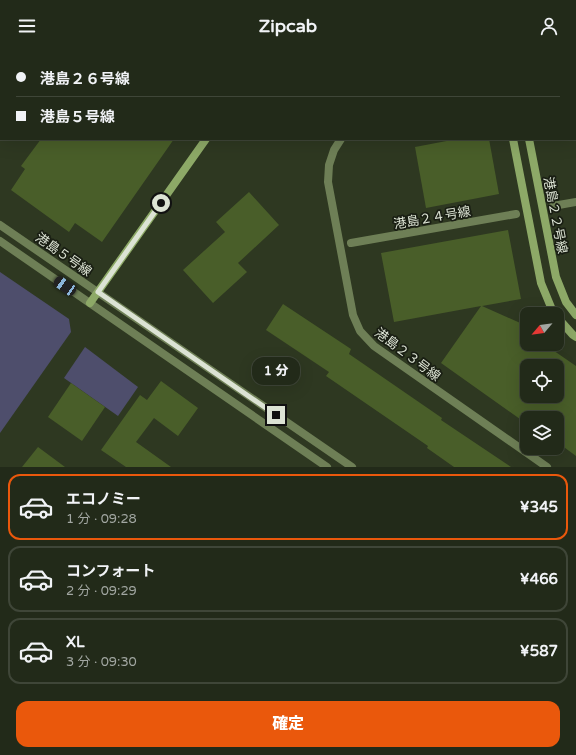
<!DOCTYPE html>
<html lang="ja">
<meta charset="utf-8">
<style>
:root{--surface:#222a19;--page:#2a3222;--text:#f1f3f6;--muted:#a2a7a2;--line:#3f4638;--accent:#ea580c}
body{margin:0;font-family:"Varela Round","Noto Sans JP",sans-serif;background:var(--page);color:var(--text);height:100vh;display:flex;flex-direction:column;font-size:15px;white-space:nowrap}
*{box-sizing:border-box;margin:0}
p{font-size:13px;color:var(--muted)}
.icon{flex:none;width:22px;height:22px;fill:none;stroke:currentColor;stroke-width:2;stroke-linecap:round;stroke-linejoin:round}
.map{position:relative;height:415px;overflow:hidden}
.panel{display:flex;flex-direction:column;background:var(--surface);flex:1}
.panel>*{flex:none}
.top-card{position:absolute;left:0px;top:0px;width:576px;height:88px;box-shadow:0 4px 16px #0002,0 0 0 1px var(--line);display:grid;align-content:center;height:88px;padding:0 16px;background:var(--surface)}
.needle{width:26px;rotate:241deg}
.buttons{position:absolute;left:520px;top:255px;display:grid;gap:8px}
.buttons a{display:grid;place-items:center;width:44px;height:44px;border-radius:8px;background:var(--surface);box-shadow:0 4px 16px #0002,0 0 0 1px var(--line);font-size:20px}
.end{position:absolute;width:18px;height:18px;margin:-9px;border:5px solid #dce3d4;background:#111;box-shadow:0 0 0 2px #111}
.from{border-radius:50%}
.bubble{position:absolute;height:28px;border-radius:12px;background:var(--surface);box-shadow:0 4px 16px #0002,0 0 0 1px var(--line);font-size:13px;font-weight:800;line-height:28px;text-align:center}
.car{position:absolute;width:12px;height:24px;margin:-12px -6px;border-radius:5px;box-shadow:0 0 3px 1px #0007;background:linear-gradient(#222 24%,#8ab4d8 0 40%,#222 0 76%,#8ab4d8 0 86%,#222 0)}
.top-card b{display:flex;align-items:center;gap:14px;height:38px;font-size:15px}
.top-card b+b{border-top:1px solid var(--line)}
.top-card i{width:10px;height:10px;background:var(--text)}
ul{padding:7px 0 0;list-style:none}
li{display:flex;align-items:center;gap:12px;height:66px;margin:0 8px 6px;padding:0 8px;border:2px solid var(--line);border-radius:12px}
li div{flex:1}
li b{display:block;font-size:15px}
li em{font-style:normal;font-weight:800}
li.current{border-color:var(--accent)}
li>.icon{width:36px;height:36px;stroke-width:1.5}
.primary-button{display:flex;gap:8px;margin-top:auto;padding:8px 16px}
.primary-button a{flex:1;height:46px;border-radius:12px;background:var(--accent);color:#fff;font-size:16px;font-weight:800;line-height:46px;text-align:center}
header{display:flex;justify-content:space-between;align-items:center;height:52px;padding:0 16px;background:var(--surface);font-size:18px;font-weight:800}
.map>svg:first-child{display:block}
</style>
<header><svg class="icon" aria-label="menu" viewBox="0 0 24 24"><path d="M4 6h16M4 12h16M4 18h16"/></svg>Zipcab<svg class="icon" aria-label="person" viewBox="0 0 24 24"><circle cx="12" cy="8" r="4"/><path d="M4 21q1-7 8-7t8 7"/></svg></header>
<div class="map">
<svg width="576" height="415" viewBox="0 0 576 415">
<rect width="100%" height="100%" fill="#2e3821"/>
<!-- green -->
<g fill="#4e4e6c">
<polygon points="0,220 69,267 71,280 0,381"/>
<polygon points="85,295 138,335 118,364 64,326"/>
</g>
<!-- building -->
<g fill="#495e29" fill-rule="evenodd">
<polygon points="41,87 174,87 102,190 75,171 69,180 11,138 25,117 21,114"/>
<polygon points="457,87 489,87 499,142 426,156 415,95"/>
<polygon points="249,140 279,173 238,211 247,220 213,251 183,218 225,180 216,170"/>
<path d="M508,178L521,247L482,254L527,274V292H544L576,314V404L557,390V366H527V372L441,311L481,254L394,270L381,201ZM527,314H557V344H527Z"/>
<polygon points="283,252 351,297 349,302 442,366 441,368 511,415 454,415 427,396 428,394 326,324 329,320 266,278"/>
<polygon points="161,329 198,356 178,384 154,366 136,390 171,415 126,415 101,398 140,343 147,348"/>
<polygon points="71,331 105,355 82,389 48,365"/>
<polygon points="38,395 65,415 22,415"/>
</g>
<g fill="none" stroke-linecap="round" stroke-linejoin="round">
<!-- street -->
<g stroke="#6e7f56" stroke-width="8">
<polyline points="247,0 248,1"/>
<polyline points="36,1 37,0"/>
<polyline points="400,1 401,0"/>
<polyline points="0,54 1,53"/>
<polyline points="341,87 334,98 329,113 328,130 353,263 360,279 374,294 547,415"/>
<polyline points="553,154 576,150"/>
<polyline points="0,173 352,415"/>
<polyline points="0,189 327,415"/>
<polyline points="351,191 516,162"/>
</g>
<!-- secondary -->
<g stroke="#8da967" stroke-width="8">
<polyline points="266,1 267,0"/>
<polyline points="546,1 547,0"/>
<polyline points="565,1 566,0"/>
<polyline points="513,87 541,231 553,260 555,262"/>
<polyline points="529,87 556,225 566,250 576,263"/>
<polyline points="90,251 206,87"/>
<polyline points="557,265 573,283 576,285"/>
</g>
</g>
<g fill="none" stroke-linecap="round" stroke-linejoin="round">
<!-- route -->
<polyline stroke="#dce3d4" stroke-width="5" points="161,151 98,240 276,363"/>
</g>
<g text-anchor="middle" stroke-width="3.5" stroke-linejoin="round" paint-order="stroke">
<!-- street labels -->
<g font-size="13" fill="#dce3d4" stroke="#191e13">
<text transform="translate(556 163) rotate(79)" y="5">港島２２号線</text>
<text transform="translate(432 165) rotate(-10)" y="5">港島２４号線</text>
<text transform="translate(64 202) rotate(35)" y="5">港島５号線</text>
<text transform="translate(408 302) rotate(37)" y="5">港島２３号線</text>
</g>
</g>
</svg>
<div class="buttons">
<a><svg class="needle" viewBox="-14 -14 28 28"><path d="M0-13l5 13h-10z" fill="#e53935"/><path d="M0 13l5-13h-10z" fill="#a2a7a2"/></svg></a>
<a><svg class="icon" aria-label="locate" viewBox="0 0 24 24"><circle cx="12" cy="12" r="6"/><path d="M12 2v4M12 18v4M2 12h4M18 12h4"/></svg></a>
<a><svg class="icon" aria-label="layers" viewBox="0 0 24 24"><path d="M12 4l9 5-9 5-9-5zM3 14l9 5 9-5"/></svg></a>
</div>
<i class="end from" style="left:161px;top:151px"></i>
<i class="end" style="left:276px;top:363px"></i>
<div class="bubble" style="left:252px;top:305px;width:48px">1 分</div>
<i class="car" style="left:65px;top:234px;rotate:304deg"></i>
<div class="top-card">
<b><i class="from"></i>港島２６号線</b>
<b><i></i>港島５号線</b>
</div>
</div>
<section class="panel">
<ul>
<li class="current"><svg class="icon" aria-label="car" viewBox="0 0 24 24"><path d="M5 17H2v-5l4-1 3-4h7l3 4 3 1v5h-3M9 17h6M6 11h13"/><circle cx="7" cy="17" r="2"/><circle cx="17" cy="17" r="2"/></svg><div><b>エコノミー</b><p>1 分 · 09:28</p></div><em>¥345</em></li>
<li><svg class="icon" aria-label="car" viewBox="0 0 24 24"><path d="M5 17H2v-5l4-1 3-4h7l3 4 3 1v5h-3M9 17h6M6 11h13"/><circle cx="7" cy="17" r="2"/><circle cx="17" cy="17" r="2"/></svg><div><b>コンフォート</b><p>2 分 · 09:29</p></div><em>¥466</em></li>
<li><svg class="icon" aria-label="car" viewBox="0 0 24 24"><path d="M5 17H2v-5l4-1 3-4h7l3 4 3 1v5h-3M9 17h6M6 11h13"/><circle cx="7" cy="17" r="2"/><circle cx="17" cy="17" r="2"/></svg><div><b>XL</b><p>3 分 · 09:30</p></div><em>¥587</em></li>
</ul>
<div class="primary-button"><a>確定</a></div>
</section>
